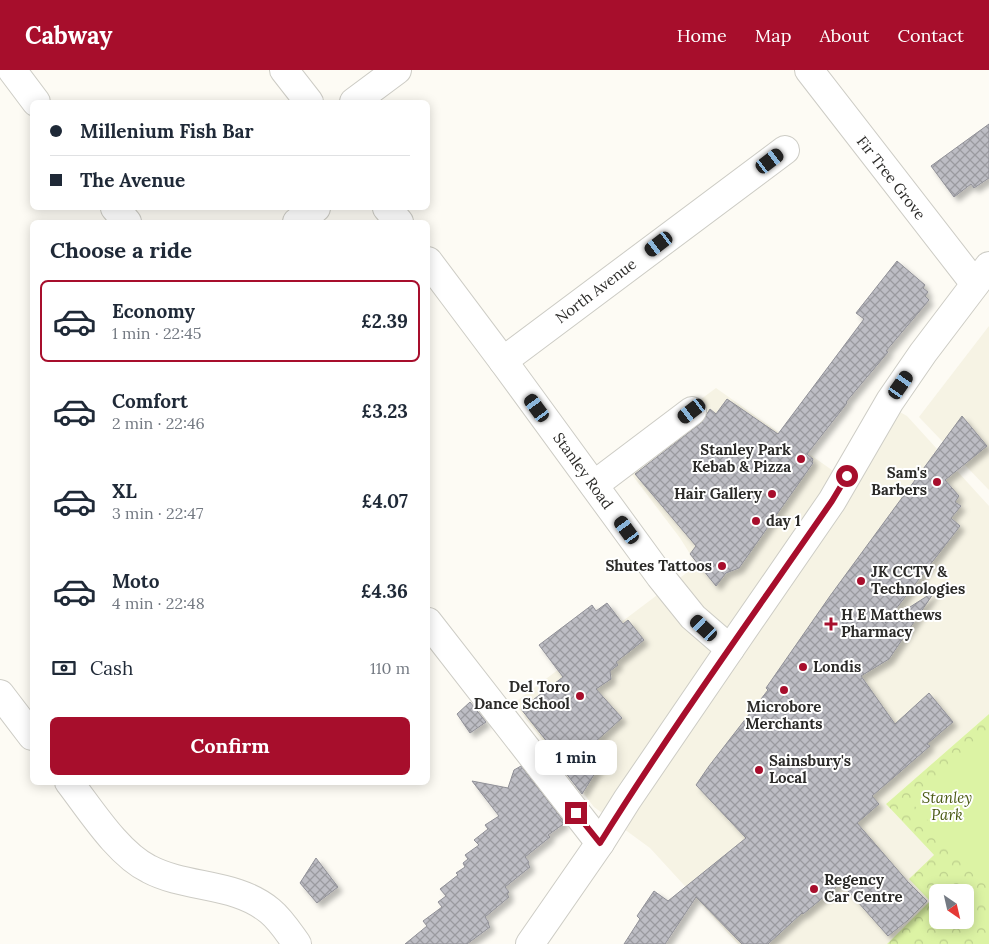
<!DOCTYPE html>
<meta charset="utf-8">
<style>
:root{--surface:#fff;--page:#f6f6f7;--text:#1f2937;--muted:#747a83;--line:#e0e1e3;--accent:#a70e2c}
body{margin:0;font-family:Lora,serif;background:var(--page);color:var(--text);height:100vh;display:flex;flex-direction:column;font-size:19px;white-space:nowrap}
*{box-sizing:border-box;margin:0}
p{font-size:16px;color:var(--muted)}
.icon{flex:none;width:28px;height:28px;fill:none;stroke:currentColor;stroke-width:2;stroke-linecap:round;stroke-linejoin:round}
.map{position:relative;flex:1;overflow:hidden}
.side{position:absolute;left:30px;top:150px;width:400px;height:565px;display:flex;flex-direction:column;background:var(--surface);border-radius:8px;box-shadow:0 2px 12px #0003}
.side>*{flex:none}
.hud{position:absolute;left:30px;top:30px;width:400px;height:110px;border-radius:8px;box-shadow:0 2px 12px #0003;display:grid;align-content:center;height:110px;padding:0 20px;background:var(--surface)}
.needle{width:32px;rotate:146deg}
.fabs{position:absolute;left:929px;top:814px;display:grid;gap:10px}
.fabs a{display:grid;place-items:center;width:45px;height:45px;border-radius:8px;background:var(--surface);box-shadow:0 2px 12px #0003;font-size:25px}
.end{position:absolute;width:22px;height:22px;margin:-11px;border:6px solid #a70e2c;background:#fff;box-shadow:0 0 0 2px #fff}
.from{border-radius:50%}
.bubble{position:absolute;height:35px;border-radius:8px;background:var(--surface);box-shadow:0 2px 12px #0003;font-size:16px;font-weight:800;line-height:35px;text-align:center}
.car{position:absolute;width:15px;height:30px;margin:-15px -8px;border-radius:6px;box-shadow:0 0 4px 1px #0007;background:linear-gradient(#222 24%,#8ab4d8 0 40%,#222 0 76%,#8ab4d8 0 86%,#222 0)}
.hud b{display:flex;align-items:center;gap:18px;height:48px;font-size:19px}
.hud b+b{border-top:1px solid var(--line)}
.hud i{width:12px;height:12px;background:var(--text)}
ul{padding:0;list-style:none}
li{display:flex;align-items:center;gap:15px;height:82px;margin:0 10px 8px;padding:0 10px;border:2px solid transparent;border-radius:8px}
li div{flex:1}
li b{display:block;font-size:19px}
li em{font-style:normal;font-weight:800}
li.current{border-color:var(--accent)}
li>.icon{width:45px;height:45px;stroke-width:1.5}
h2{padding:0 20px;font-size:22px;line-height:60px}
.pay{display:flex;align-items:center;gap:12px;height:55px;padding:0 20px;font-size:19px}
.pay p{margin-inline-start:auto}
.action{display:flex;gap:10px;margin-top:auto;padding:10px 20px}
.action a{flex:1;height:58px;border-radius:8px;background:var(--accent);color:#fff;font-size:20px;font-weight:800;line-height:58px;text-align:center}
header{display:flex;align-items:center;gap:30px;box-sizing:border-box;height:70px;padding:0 25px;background:var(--accent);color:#fff}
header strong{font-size:24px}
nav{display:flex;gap:28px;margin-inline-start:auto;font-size:18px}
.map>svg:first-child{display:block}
</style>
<header>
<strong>Cabway</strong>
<nav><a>Home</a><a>Map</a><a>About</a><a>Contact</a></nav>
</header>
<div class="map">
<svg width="989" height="874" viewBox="0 0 989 874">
<defs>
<pattern id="park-crowns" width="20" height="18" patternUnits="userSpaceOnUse" patternTransform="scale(1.25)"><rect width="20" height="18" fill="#dcf3a4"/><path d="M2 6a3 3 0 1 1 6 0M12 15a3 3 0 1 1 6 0" fill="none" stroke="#bdd08d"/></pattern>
<pattern id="building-cross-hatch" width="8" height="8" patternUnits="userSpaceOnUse" patternTransform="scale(1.25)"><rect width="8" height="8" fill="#bdbdc4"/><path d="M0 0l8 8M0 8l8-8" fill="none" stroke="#9a9a9f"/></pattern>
<filter id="shadow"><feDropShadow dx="4.5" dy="4.5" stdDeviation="2.5" flood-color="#0004"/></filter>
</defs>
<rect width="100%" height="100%" fill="#fdfbf4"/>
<!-- built -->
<g fill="#f6f3e4">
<polygon points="989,256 989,420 919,347"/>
<polygon points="716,318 853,415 898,341 907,346 989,436 989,644 886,734 934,785 930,830 887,874 738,874 650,778 594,737 514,633 697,495 680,468 620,389"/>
</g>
<!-- park -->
<path fill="url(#park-crowns)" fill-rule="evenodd" d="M989,644V874H887L930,831L909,809L934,785L886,734ZM938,822H965V850H938Z"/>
<!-- pitch -->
<polygon fill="#dcf3a4" points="989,663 989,817 911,732"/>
<!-- building -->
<g fill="url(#building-cross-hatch)" stroke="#909097" filter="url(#shadow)">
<polygon points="989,54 989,108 974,118 971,114 954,127 931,96"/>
<polygon points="897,191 925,215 923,218 928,222 925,226 929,230 886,281 888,282 846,332 847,333 807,384 813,389 812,392 813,393 739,498 726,503 716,516 690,484 696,476 635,404 701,353 710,339 716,344 727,329 778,364 864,249 856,243"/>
<polygon points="962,346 987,376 945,410 959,426 955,432 961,436 951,448 960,456 885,553 935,521 889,589 861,606 895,654 929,623 953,652 927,674 930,676 872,726 879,734 857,753 908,812 927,831 907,851 888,866 841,813 803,844 802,843 768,874 742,874 696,827 665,874 624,874 640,849 637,846 654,821 668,831 746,768 696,715 709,696 768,620 766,618 830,526"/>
<polygon points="607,533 623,554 628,550 644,570 616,592 618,595 610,601 611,609 596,619 622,648 594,673 605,687 582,724 548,680 552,678 521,639 563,607 539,575 592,535 596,541"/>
<polygon points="470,632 486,652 470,663 457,644"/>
<polygon points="521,696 565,753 548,765 550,767 525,787 529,792 528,794 530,797 505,817 509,822 507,824 509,827 485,847 489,853 488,854 490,857 467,874 405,874 427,856 423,851 442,837 438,832 446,826 440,819 458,805 456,803 465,797 463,793 468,789 465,785 479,775 474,770 488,759 485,755 499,746 472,711 508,718 514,700"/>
<polygon points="316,788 338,817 317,833 300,813"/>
</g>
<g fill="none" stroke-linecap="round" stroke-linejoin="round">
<defs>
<g id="minor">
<polyline points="12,0 36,32"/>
<polyline points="284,0 309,32"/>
<polyline points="809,0 975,214"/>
<polyline points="354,32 397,0"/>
<polyline points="115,138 127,152"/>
<polyline points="387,138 399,152"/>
<polyline points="297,152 316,138"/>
<polyline points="428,191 503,291 660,506 693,547 730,579"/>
<polyline points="503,291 785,80"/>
<polyline points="594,415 692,341"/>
<polyline points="428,552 600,773"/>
<polyline points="0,624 32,666"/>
<path d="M69,712C90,739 118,784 149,799C187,819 235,812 270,841C281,850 289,863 297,874"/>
<polyline points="530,874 600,773 627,730 730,579 832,431 890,331 923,283 989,196"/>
</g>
</defs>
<!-- minor casing -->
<use href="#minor" stroke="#cdccc5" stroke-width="30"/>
<!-- minor -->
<use href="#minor" stroke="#fff" stroke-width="28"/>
</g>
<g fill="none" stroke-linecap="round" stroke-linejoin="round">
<!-- route -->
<path stroke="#a70e2c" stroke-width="6" d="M576,743L600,773C673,656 754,544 832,431L847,406"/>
</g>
<!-- markers -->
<g fill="#a70e2c" stroke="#fff" stroke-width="2">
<circle cx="801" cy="389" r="5"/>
<circle cx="937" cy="412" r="5"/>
<circle cx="772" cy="424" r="5"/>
<circle cx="756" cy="451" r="5"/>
<circle cx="722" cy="496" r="5"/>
<circle cx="861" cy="511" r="5"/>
<path d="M828.5 546.5h5v5h5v5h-5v5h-5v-5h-5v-5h5z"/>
<circle cx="803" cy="597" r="5"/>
<circle cx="784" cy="620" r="5"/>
<circle cx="580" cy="626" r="5"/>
<circle cx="759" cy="700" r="5"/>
<circle cx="814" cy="819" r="5"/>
</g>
<g text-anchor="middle" stroke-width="4" stroke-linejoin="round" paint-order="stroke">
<!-- street labels -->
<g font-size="15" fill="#2b2a28" stroke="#fff">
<text transform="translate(891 108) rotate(52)" y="5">Fir Tree Grove</text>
<text transform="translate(596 221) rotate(-37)" y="5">North Avenue</text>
<text transform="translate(583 401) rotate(54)" y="5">Stanley Road</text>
</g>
<!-- poi labels -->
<g font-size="15" font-weight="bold" fill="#2b2a28" stroke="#fff" text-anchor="start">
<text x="791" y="385" text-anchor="end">Stanley Park<tspan x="791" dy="17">Kebab &amp; Pizza</tspan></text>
<text x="927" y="408" text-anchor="end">Sam's<tspan x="927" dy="17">Barbers</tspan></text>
<text x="762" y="429" text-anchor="end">Hair Gallery</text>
<text x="766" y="456">day 1</text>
<text x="712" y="501" text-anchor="end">Shutes Tattoos</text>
<text x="871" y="507">JK CCTV &amp;<tspan x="871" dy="17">Technologies</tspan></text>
<text x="841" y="550">H E Matthews<tspan x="841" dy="17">Pharmacy</tspan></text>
<text x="813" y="602">Londis</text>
<text x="570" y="622" text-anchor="end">Del Toro<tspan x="570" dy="17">Dance School</tspan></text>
<text x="784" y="642" text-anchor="middle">Microbore<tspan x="784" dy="17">Merchants</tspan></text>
<text x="769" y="696">Sainsbury's<tspan x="769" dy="17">Local</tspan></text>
<text x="824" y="815">Regency<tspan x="824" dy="17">Car Centre</tspan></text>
</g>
<!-- park labels -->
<g font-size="15" font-style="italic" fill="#495912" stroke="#fff">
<text x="947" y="733">Stanley<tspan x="947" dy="17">Park</tspan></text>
</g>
</g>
</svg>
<div class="fabs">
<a><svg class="needle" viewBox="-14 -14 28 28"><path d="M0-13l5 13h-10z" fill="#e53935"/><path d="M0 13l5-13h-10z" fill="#747a83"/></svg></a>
</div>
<i class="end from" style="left:847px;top:406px"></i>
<i class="end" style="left:576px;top:743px"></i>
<div class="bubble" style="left:535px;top:670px;width:82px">1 min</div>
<i class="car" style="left:770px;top:91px;rotate:53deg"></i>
<i class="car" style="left:659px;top:174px;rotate:233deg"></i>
<i class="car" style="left:901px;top:315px;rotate:35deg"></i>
<i class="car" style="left:537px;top:338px;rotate:324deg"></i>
<i class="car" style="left:692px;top:341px;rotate:233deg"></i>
<i class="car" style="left:627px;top:460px;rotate:324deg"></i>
<i class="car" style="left:704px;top:558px;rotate:313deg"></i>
<div class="hud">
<b><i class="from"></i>Millenium Fish Bar</b>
<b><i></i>The Avenue</b>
</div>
<section class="side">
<h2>Choose a ride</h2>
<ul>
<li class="current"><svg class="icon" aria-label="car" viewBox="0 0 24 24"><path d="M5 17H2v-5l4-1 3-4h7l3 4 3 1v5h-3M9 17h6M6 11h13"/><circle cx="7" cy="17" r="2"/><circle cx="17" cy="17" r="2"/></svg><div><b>Economy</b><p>1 min · 22:45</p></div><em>£2.39</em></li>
<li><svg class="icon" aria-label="car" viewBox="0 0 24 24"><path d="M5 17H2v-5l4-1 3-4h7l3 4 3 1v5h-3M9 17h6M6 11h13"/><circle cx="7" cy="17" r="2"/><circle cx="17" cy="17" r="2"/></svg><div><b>Comfort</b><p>2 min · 22:46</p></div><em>£3.23</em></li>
<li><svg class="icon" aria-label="car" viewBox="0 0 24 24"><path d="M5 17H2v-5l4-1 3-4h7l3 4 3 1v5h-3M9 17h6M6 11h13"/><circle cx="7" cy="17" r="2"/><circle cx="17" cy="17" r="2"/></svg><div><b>XL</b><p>3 min · 22:47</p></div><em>£4.07</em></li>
<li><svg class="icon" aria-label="car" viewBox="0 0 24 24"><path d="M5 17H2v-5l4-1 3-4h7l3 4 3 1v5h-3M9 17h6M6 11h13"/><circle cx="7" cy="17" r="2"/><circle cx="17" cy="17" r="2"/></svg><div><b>Moto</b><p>4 min · 22:48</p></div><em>£4.36</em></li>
</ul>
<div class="pay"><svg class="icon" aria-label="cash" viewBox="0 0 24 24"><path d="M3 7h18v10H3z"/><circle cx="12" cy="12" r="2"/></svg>Cash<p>110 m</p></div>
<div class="action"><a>Confirm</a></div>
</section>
</div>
